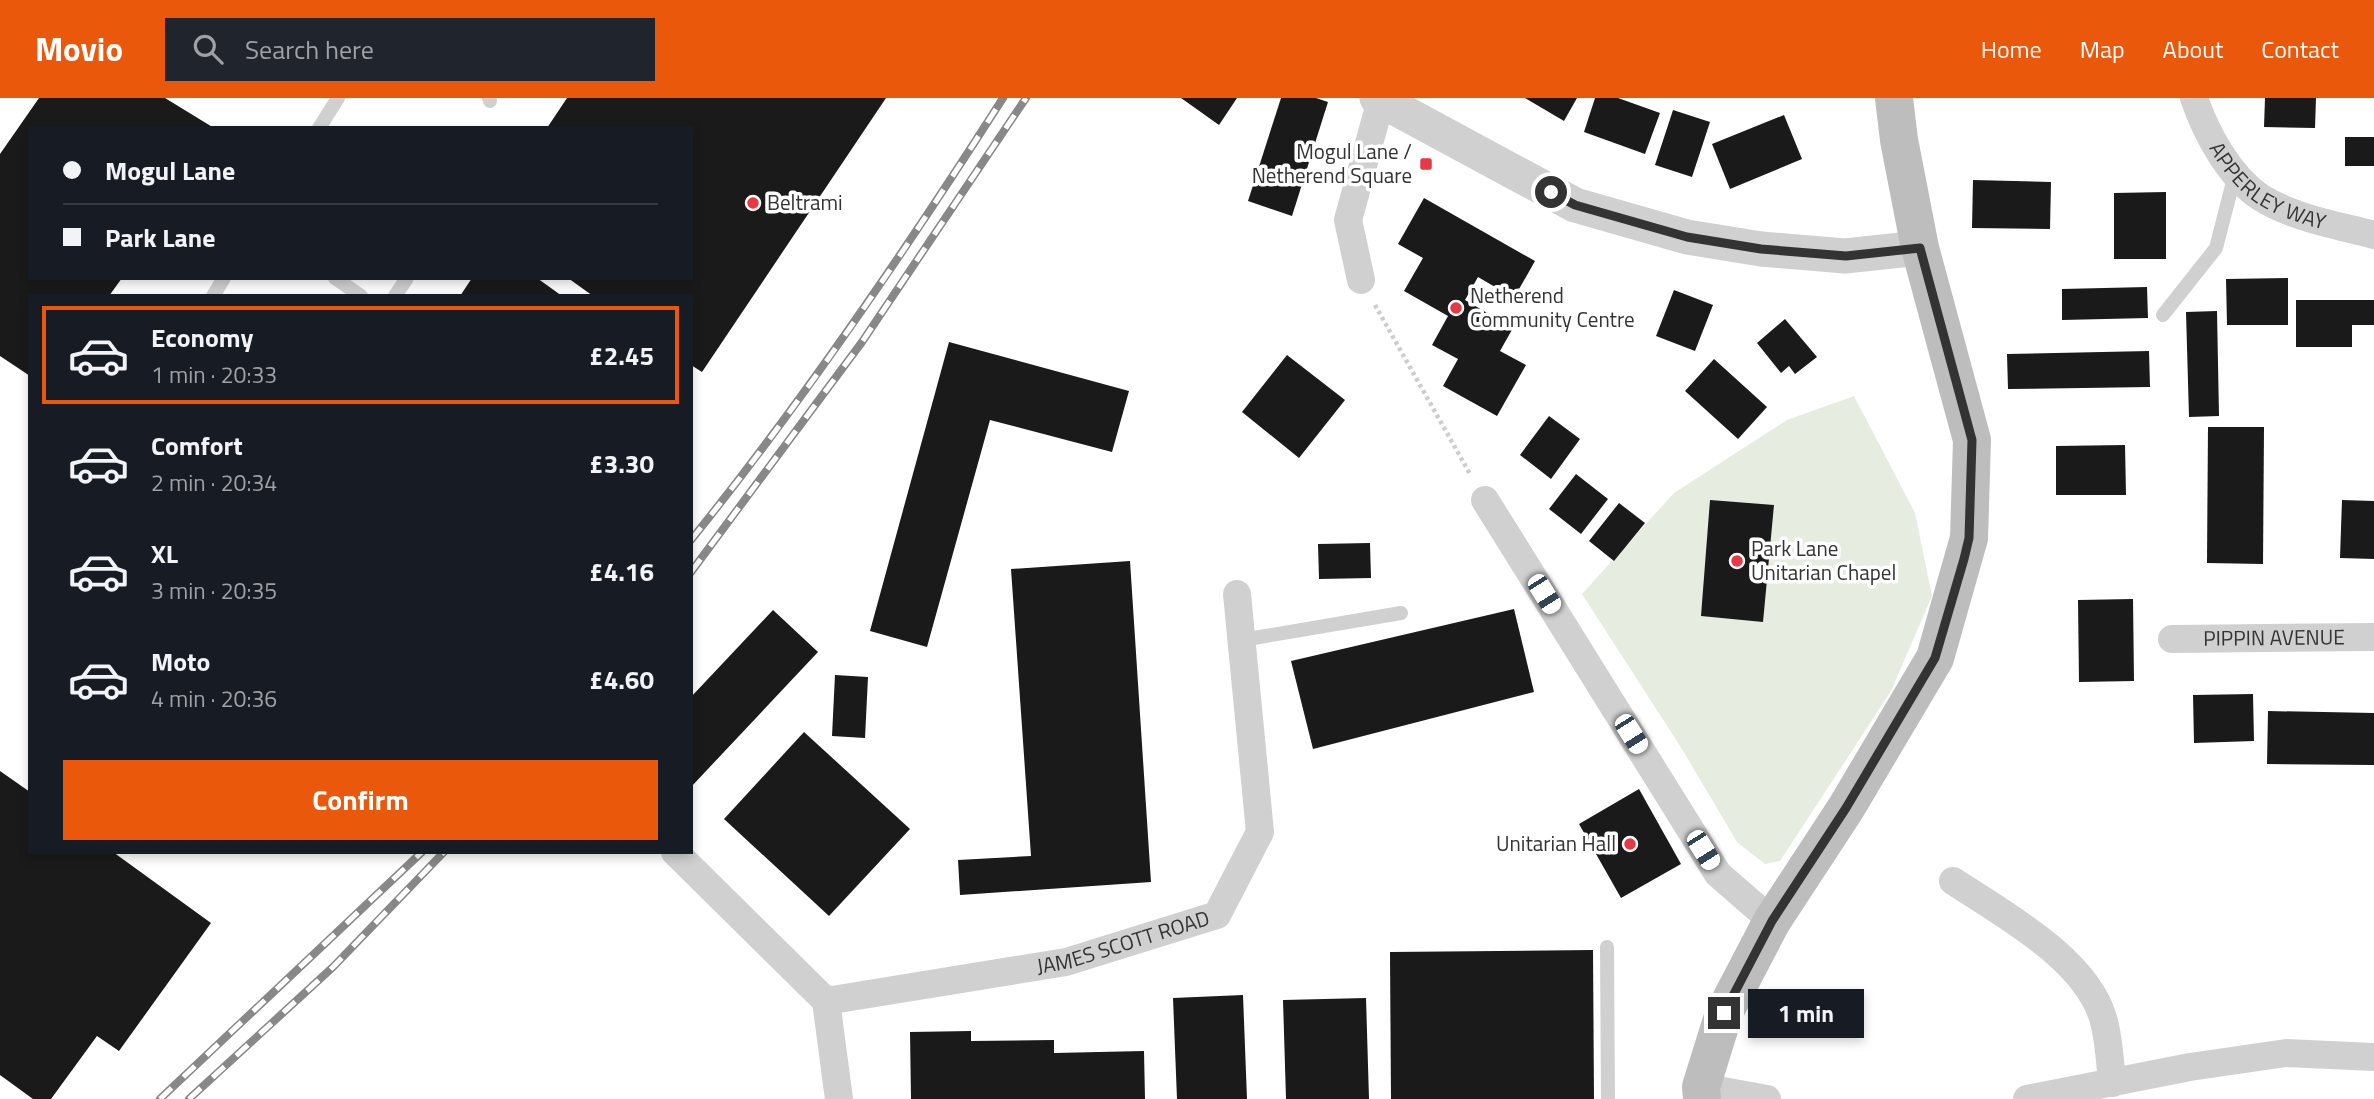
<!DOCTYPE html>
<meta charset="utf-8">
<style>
:root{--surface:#171b24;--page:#20242c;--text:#f1f3f6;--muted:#9ea1a6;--line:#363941;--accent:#ea580c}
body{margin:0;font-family:"Titillium Web",sans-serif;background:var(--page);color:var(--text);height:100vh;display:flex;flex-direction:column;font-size:26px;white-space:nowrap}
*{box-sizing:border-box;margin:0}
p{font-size:23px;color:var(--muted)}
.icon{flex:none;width:38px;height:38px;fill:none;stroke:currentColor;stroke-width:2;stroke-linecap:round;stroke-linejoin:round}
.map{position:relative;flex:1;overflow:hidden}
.details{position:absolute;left:28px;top:196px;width:665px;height:560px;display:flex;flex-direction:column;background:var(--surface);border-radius:0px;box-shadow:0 4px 10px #0003}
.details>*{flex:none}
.top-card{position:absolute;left:28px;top:28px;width:665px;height:154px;border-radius:0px;box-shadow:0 4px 10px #0003;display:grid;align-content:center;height:154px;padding:0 35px;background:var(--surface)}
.end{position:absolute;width:32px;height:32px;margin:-16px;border:9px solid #333;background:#fff;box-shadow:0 0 0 4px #fff}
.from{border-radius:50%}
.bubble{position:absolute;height:49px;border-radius:0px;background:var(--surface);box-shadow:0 4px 10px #0003;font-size:23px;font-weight:700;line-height:49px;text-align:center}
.car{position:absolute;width:21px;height:42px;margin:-21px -10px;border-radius:9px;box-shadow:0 0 5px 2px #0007;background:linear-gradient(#fff 24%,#345 0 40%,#fff 0 76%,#345 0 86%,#fff 0)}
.top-card b{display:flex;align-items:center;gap:24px;height:66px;font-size:26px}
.top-card b+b{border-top:2px solid var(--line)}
.top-card i{width:18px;height:18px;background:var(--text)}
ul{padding:12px 0 0;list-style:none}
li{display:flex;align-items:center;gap:21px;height:98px;margin:0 14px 10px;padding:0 21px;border:4px solid transparent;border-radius:0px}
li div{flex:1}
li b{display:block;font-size:26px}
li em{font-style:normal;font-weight:700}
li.selected{border-color:var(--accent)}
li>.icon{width:63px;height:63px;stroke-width:1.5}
.cta{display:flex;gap:14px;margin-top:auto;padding:14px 35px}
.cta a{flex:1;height:80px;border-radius:0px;background:var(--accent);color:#fff;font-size:28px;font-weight:700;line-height:80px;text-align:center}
header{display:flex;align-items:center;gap:42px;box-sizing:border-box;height:98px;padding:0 35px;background:var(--accent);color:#fff}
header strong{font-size:33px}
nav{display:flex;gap:38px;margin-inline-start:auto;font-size:24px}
.search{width:490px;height:63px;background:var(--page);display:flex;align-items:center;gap:18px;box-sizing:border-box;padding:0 24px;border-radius:0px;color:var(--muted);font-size:26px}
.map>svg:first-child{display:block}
</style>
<header>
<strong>Movio</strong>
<div class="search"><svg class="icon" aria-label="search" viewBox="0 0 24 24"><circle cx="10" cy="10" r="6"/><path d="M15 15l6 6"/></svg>Search here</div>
<nav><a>Home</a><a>Map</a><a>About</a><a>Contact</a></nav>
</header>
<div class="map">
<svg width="2374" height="1001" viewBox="0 0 2374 1001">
<rect width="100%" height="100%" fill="#fff"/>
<!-- green -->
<polygon fill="#e6ecdf" points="1854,298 1915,415 1932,498 1891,593 1780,763 1765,766 1737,744 1682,651 1582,496 1674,395 1787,322"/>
<!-- building -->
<g fill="#1a1a1a">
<polygon points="39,0 165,0 214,30 30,30 30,180 122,180 109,198 30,198 30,278 0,258 0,56"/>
<polygon points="567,0 886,0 702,274 691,267 691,198 593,198 568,180 691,180 691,30 547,30"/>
<polygon points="1181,0 1237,0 1219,27"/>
<polygon points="1281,0 1316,0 1328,4 1292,118 1248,103"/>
<polygon points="1525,0 1577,0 1564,23"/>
<polygon points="1595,0 1618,0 1660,15 1645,56 1584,34"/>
<polygon points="2265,0 2316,0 2315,30 2264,29"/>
<polygon points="1673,12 1710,24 1692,79 1655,67"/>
<polygon points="1784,17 1802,61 1730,91 1712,46"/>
<rect x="2345" y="39" width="29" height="29"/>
<polygon points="1973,82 2051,84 2050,131 1972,130"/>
<polygon points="2166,94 2166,161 2114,161 2114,95"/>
<polygon points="1424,100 1535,163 1514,200 1478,179 1465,202 1513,230 1500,253 1526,267 1497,318 1443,288 1458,261 1432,247 1448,218 1404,193 1423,160 1398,146"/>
<polygon points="472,180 537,180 562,198 460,198"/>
<polygon points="2288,180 2288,227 2227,227 2226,181"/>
<polygon points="2147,189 2148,220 2062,222 2062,191"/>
<polygon points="1674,192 1713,207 1695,253 1656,238"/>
<polygon points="2296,202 2374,202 2374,227 2352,227 2352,249 2296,249"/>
<polygon points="2217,213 2219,318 2189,319 2186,214"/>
<polygon points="1785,221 1817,259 1795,276 1789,268 1781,275 1757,245"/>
<polygon points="949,244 1129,293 1112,354 990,322 927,549 870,533"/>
<polygon points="2149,253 2150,289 2008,291 2007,256"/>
<polygon points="1287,257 1345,302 1299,360 1242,314"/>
<polygon points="1714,261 1767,309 1738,341 1685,293"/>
<polygon points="1549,318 1580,341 1551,381 1520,357"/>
<polygon points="2208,329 2264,329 2263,466 2207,465"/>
<polygon points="2125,347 2126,397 2056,397 2056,348"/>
<polygon points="1576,376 1608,401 1581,436 1549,411"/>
<polygon points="1710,402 1774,407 1763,524 1701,518"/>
<polygon points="2342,402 2374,403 2374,461 2340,460"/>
<polygon points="1619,405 1645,425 1614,463 1589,443"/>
<polygon points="1370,445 1371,480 1319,481 1318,446"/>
<polygon points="1130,463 1151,784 960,797 958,762 1031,758 1011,471"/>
<polygon points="2133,501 2134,583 2079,584 2078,502"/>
<polygon points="1514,511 1534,594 1313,651 1291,563"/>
<polygon points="773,512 818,554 691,689 691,599"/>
<polygon points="835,577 868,579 865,640 832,638"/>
<polygon points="2253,596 2254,643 2194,645 2193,597"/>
<polygon points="2268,613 2374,615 2374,667 2267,666"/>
<polygon points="804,634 910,731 829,818 724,721"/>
<polygon points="0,673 30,694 30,754 113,754 211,825 119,953 97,938 51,1001 33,1001 0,977"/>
<polygon points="1639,691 1681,766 1621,800 1579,726"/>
<polygon points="1593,852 1594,1001 1391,1001 1390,854"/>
<polygon points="1243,897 1247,1001 1177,1001 1173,900"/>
<polygon points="1366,900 1369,1001 1286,1001 1283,902"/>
<polygon points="971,933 971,943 1054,942 1054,955 1144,953 1145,1001 911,1001 910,934"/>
</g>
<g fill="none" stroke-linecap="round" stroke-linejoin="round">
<!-- path -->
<polyline stroke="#cdcdcd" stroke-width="4.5" stroke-dasharray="3.5 3.5" stroke-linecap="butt" points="1375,207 1470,376"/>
<!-- service -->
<g stroke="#d0d0d0" stroke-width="14">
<polyline points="489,0 490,3"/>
<polyline points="319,30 338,0"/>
<polyline points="335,180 361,198"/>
<polyline points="213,198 224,180"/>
<polyline points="395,198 407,180"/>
<polyline points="2163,217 2216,150 2235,76"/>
<polyline points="1242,542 1401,515"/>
<polyline points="1607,849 1608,1001"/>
</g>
<!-- minor -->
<g stroke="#d0d0d0" stroke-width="28">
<path id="s1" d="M2194,0C2206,35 2229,78 2260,99C2293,120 2337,127 2374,137"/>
<polyline points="1361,182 1348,122 1381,2"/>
<polyline points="1485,402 1718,776 1772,823"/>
<path id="s2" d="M2172,541L2374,539"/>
<polyline points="675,754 826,903"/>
<path d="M1953,783C2003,816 2085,860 2103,920C2109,940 2110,964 2112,985"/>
<polyline points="1701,989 1767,1001"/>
<path id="s3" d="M839,1001L826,903L1066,864L1217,817L1260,734L1237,496"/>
<polyline points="2027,1001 2190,969 2286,955 2374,959"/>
</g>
<!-- tertiary -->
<polyline stroke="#d0d0d0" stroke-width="35" points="1377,0 1575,107 1687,139 1761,151 1845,158 1920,150"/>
<!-- secondary -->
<polyline stroke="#bdbdbd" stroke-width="38" points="1702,1001 1701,989 1724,915 1772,823 1846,710 1935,560 1969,440 1972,342 1920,150 1899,42 1894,0"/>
<defs>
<g id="rail">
<path d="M691,442C804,302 906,152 1003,0"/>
<polyline points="691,474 862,244 1026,0"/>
<polyline points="160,1001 422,754"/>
<polyline points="189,1001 333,869 444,754"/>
</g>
</defs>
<!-- rail casing -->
<use href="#rail" stroke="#888" stroke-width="8"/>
<!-- rail -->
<use href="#rail" stroke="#fff" stroke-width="5" stroke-dasharray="16" stroke-linecap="butt"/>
</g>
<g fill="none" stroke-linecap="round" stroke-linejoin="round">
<!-- route -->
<polyline stroke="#333" stroke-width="9" points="1551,94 1575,107 1687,139 1761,151 1846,158 1920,150 1972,342 1969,440 1964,461 1935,560 1846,710 1772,823 1724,915"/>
</g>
<!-- markers -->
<g fill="#e63946" stroke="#fff" stroke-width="2.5">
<rect x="1419" y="59" width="14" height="14" rx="3.5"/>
<circle cx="753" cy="105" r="7"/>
<circle cx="1456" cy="210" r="7"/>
<circle cx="1737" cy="463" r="7"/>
<circle cx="1630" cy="746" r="7"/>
</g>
<g text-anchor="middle" stroke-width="7" stroke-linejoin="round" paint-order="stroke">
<!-- poi labels -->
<g font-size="21" fill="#333" stroke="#fff" text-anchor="start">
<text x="1412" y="61" text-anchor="end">Mogul Lane /<tspan x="1412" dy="24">Netherend Square</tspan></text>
<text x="767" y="112">Beltrami</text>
<text x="1470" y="205">Netherend<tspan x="1470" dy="24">Community Centre</tspan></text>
<text x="1751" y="458">Park Lane<tspan x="1751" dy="24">Unitarian Chapel</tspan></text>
<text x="1616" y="753" text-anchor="end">Unitarian Hall</text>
</g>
<!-- street labels -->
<g font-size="21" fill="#333" stroke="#fff">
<text dy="7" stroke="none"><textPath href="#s1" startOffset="121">APPERLEY WAY</textPath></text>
<text dy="7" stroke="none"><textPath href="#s2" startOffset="102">PIPPIN AVENUE</textPath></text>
<text dy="7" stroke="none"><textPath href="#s3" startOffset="402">JAMES SCOTT ROAD</textPath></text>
</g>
</g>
</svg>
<i class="end from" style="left:1551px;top:94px"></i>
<i class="end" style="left:1724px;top:915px"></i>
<div class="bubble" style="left:1748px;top:891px;width:116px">1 min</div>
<i class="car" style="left:1544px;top:496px;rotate:148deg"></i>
<i class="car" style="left:1631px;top:636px;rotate:148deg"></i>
<i class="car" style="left:1703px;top:752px;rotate:148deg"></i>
<div class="top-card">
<b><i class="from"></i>Mogul Lane</b>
<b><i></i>Park Lane</b>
</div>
<section class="details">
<ul>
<li class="selected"><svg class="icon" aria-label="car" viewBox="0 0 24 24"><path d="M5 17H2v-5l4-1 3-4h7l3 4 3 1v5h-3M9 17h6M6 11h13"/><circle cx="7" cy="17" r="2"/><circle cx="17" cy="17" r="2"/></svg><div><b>Economy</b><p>1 min · 20:33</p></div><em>£2.45</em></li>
<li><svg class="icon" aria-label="car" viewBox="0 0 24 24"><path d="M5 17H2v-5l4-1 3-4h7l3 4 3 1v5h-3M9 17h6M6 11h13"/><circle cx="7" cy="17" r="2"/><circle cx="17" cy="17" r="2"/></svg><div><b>Comfort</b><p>2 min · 20:34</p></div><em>£3.30</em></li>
<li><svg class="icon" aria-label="car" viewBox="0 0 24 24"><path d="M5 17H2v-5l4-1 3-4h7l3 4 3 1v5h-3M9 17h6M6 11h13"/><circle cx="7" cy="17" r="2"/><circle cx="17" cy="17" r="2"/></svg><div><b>XL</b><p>3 min · 20:35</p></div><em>£4.16</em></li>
<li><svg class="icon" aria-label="car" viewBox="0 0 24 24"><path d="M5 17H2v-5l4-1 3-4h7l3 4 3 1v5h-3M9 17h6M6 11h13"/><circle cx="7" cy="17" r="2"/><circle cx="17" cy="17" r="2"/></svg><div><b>Moto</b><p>4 min · 20:36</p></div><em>£4.60</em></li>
</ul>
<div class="cta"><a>Confirm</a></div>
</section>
</div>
